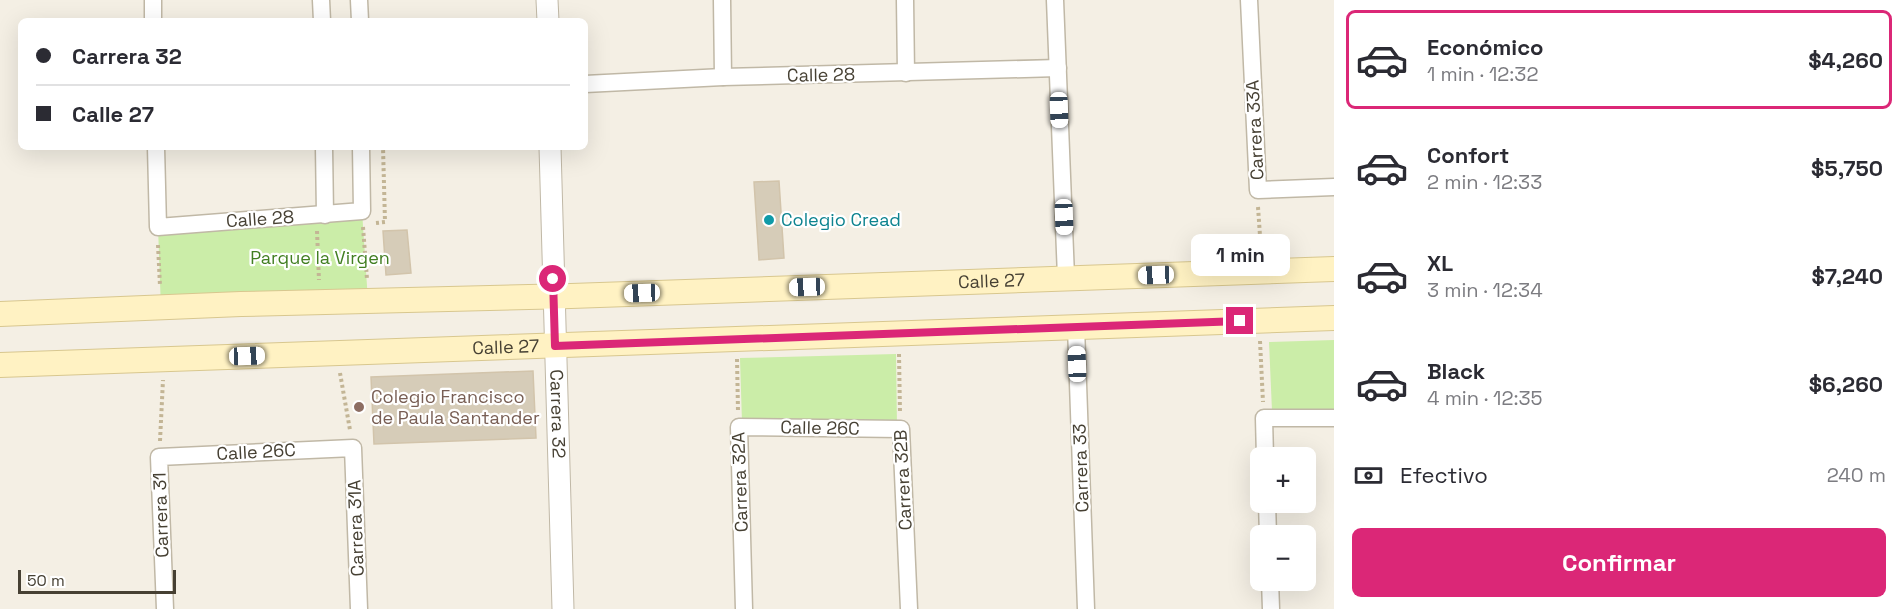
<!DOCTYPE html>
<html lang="es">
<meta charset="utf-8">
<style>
:root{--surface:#fff;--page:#f2f2f3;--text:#2b2b33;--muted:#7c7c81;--line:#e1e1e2;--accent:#db2777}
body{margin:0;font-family:"Space Grotesk",sans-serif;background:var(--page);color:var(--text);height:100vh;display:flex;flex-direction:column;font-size:22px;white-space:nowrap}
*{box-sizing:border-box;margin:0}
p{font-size:20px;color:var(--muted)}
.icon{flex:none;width:33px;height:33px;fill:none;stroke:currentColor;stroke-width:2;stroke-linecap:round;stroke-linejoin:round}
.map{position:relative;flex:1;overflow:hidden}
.sheet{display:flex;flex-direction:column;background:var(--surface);width:570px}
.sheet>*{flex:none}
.banner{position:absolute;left:18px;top:18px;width:570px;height:132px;border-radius:9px;box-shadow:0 6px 24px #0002;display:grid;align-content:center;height:132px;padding:0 18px;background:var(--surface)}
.fabs{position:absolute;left:1250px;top:447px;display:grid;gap:12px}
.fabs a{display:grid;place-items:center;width:66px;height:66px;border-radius:9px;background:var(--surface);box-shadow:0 6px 24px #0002;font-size:30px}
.scale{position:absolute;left:18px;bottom:15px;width:158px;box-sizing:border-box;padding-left:6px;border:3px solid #464033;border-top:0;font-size:16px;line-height:21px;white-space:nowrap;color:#464033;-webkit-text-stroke:4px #fff;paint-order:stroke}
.end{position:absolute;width:27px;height:27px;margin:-14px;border:8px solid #db2777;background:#fff;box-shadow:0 0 0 3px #fff}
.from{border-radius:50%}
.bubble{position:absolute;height:42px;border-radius:9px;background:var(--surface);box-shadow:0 6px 24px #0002;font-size:20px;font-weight:600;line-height:42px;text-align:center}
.car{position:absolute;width:18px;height:36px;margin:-18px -9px;border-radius:8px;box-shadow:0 0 4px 2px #0007;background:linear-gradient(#fff 24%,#345 0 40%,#fff 0 76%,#345 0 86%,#fff 0)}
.banner b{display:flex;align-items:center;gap:21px;height:57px;font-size:22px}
.banner b+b{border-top:2px solid var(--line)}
.banner i{width:15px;height:15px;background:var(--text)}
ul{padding:10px 0 0;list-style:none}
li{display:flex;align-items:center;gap:18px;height:99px;margin:0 12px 9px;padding:0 6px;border:3px solid transparent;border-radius:9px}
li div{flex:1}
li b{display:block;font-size:22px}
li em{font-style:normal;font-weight:600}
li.on{border-color:var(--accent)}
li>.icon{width:54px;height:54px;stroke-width:1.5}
.pay{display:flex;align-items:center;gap:15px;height:66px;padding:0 18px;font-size:22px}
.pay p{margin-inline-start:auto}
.button{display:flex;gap:12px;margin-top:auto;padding:12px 18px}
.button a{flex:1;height:69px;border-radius:9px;background:var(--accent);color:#fff;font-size:24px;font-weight:600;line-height:69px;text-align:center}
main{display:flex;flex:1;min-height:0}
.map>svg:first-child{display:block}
</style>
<main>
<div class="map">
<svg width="1334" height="609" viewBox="0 0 1334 609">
<rect width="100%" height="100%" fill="#f4efe4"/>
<!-- green -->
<g fill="#cbeda8">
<polygon points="362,211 368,301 161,309 158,227"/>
<polygon points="1334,340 1334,411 1272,411 1269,342"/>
<polygon points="896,354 897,426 742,423 740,358"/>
</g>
<!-- building -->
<g fill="#d6ccb8" stroke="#d2c4ab" stroke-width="1.5">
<polygon points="779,181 784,258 759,260 754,182"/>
<polygon points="407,230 411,273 386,275 383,231"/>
<polygon points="533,371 536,438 374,444 371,377"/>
</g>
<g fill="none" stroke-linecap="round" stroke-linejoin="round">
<defs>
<g id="minor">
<polyline points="153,0 153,21"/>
<polyline points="321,0 322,21"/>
<polyline points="359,0 360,21"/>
<polyline points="722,0 723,77"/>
<polyline points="905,0 906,73"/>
<polyline points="1055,0 1066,277"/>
<polyline points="1249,0 1258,190 1334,187"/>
<polyline points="585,84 723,77 1058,68"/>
<polyline points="156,147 158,227 362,211 361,147"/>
<polyline points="324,147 325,215"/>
<polyline points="1076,327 1086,609"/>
<polyline points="1265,458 1264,418 1334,418"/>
<polyline points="1267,502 1268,536"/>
<polyline points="1270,580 1271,609"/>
<polyline points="165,609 159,457 353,448 359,609"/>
<polyline points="744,609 739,427 901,429 909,609"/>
</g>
<g id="tertiary">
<polyline points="547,0 548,21"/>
<path id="s1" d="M550,147L563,609"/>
</g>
<g id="secondary">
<path id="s2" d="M0,314L241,304L571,296L1334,269"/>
<path id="s3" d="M0,365L1334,318"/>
</g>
</defs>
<!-- minor casing -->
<use href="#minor" stroke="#c0b8a6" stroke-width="19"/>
<!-- tertiary casing -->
<use href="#tertiary" stroke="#c0b8a6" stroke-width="23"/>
<!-- secondary casing -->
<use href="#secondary" stroke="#d8c78f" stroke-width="26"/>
<!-- path -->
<g stroke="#c3b595" stroke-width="4" stroke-dasharray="3 3" stroke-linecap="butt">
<polyline points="1258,207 1261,250"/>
<polyline points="376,223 385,222 383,147"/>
<polyline points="363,227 367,279"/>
<polyline points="317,231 319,280"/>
<polyline points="158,245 160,286"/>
<polyline points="1260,341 1263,402"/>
<polyline points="899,354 900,413"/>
<polyline points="737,359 738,411"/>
<polyline points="340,373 350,430"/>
<polyline points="160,441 163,380"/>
</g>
<!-- minor -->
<use href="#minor" stroke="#fff" stroke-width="16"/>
<!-- tertiary -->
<use href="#tertiary" stroke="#fff" stroke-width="21"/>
<!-- secondary -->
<use href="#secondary" stroke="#fff2c3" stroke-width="24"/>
</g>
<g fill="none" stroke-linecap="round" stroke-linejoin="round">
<!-- route -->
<polyline stroke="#db2777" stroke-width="8" points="553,279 555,346 1240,321"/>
</g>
<!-- markers -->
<circle fill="#0f9aa8" stroke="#fff" stroke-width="2" cx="769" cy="220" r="6"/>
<circle fill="#8d6e63" stroke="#fff" stroke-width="2" cx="359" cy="407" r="6"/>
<g text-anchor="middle" stroke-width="4.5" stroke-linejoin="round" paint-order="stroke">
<!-- street labels -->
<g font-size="18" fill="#464033" stroke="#fff">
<text transform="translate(821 75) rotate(-1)" y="6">Calle 28</text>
<text transform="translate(1255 130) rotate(-93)" y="6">Carrera 33A</text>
<text transform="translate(260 219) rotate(-4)" y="6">Calle 28</text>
<text dy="6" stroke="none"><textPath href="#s2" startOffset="992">Calle 27</textPath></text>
<text dy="6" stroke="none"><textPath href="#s3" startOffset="506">Calle 27</textPath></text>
<text dy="6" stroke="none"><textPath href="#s1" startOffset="267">Carrera 32</textPath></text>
<text transform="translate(820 428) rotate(1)" y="6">Calle 26C</text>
<text transform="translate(256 452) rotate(-3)" y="6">Calle 26C</text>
<text transform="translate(1081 468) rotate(-92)" y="6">Carrera 33</text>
<text transform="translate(903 480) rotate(-93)" y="6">Carrera 32B</text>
<text transform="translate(740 482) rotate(-92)" y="6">Carrera 32A</text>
<text transform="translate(161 515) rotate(-92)" y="6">Carrera 31</text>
<text transform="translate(356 528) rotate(-92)" y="6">Carrera 31A</text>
</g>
<!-- culture labels -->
<g font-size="18" fill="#0d838f" stroke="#fff" text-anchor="start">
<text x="781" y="226">Colegio Cread</text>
</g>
<!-- park labels -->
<g font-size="18" fill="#417e21" stroke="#fff">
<text x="320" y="264">Parque la Virgen</text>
</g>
<!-- education labels -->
<g font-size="18" fill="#785e54" stroke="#fff" text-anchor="start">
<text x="371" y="403">Colegio Francisco<tspan x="371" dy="21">de Paula Santander</tspan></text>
</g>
</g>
</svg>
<div class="fabs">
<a>+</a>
<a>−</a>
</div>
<div class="scale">50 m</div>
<i class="end from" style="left:553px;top:279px"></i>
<i class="end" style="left:1240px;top:321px"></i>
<div class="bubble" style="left:1191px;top:234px;width:99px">1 min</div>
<i class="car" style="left:1059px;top:110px;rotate:178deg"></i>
<i class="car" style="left:1064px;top:217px;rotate:178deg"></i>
<i class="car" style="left:1156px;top:275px;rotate:268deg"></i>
<i class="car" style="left:807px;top:287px;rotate:268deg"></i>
<i class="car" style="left:642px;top:293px;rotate:268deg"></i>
<i class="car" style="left:247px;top:356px;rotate:88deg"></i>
<i class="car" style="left:1077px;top:364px;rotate:358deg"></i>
<div class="banner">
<b><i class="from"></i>Carrera 32</b>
<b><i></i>Calle 27</b>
</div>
</div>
<section class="sheet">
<ul>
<li class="on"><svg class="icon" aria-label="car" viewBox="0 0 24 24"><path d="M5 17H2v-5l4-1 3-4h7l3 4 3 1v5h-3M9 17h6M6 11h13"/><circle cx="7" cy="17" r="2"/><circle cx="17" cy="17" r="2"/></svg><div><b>Económico</b><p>1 min · 12:32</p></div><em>$4,260</em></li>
<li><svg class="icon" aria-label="car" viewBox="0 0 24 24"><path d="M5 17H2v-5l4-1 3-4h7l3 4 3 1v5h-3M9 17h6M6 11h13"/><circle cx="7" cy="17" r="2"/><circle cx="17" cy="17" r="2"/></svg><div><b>Confort</b><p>2 min · 12:33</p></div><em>$5,750</em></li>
<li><svg class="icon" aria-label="car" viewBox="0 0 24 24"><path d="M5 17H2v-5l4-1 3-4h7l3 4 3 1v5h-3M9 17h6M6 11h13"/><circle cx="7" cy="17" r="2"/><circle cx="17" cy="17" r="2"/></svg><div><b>XL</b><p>3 min · 12:34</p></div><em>$7,240</em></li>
<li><svg class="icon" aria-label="car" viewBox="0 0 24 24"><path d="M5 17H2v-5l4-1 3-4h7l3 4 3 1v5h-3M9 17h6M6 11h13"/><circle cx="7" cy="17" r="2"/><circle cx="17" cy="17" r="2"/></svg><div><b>Black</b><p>4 min · 12:35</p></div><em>$6,260</em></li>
</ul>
<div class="pay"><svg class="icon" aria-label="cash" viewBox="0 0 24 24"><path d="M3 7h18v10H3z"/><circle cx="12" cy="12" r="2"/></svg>Efectivo<p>240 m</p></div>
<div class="button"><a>Confirmar</a></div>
</section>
</main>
